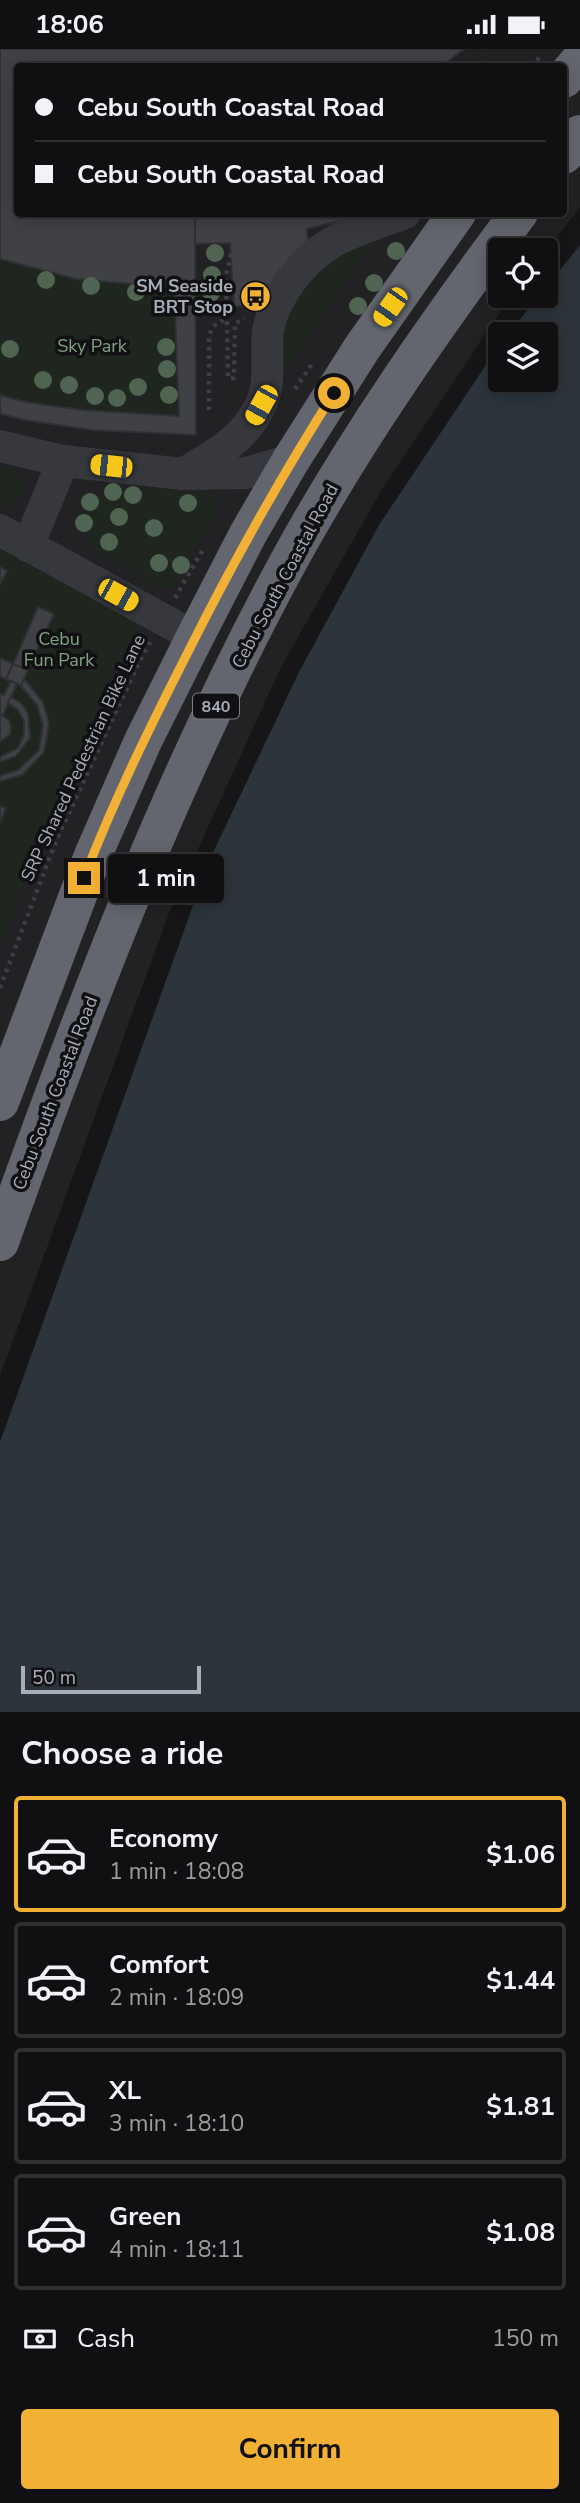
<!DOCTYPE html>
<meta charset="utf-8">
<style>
:root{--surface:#101012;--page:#19191b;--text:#f1f3f6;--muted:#9c9d9f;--line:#303032;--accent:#f2b134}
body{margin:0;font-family:"Nunito Sans",sans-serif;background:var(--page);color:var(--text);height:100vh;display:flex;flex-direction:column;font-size:26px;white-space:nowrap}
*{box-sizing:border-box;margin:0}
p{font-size:23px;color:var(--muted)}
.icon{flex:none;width:38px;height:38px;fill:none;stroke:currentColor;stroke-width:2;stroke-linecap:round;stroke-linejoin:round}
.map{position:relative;height:1663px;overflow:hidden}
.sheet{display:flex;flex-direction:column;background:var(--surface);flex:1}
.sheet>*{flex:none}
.hud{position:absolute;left:14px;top:14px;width:553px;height:154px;border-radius:7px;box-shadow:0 4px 18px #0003,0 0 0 2px var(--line);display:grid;align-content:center;height:154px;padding:0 21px;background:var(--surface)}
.fabs{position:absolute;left:488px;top:189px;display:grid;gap:14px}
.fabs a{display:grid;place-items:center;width:70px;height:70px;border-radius:7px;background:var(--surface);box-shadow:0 4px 18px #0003,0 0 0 2px var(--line);font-size:35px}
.scale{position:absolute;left:21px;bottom:18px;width:180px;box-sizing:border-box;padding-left:7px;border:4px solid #a8adb8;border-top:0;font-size:19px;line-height:24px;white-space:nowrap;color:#a8adb8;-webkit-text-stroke:5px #111113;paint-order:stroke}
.end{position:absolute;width:32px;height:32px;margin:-16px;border:9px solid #f2b134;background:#111;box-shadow:0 0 0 4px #111}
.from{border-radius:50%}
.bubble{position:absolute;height:49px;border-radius:7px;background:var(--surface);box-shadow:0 4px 18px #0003,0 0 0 2px var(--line);font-size:23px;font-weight:700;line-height:49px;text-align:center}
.car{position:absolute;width:21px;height:42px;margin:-21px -10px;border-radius:9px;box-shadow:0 0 5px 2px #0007;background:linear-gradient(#f5c518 24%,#345 0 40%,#f5c518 0 76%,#345 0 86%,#f5c518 0)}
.hud b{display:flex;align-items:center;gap:24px;height:66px;font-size:26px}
.hud b+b{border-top:2px solid var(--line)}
.hud i{width:18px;height:18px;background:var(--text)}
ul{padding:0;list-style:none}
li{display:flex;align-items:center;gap:21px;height:116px;margin:0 14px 10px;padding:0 7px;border:4px solid var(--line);border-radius:7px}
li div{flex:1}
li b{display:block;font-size:26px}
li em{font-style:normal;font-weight:700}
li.selected{border-color:var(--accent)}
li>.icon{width:63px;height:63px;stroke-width:1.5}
h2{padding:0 21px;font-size:32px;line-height:84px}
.pay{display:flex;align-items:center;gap:18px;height:77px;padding:0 21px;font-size:26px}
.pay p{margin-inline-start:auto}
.cta{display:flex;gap:14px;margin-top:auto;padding:14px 21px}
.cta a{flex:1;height:80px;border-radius:7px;background:var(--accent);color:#111;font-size:28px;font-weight:700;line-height:80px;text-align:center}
.status{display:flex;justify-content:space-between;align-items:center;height:49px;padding:0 35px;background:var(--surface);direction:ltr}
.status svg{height:19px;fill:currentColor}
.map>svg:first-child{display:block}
</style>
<div class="status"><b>18:06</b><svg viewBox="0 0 49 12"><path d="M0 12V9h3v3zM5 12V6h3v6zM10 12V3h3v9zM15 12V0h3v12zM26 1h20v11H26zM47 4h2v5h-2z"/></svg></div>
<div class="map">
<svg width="580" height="1663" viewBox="0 0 580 1663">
<rect width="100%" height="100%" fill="#161618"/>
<!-- built -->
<path fill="#222225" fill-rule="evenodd" d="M0,0H580V158L546,203V201H500V247H513L487,282L381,442L281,618L169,864L0,1327ZM18,18H564V164H18Z"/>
<!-- green -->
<g fill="#1e261f">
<polygon points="481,3 497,17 469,17"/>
<polygon points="378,186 280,330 278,284 299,229"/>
<path d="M0,210L76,230L133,235L174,236L179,367C119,364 58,362 0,346Z"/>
<path d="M0,416C17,421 26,426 23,445L13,454L0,452Z"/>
<path d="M106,440L202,441L213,444L221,454L173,540C156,539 142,528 128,520C105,507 76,497 81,467C83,452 92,446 106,440Z"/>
<polygon points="0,497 142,574 122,604 45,778 0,899"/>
</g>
<!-- water -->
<polygon fill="#2c353c" points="580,196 580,1663 0,1663 0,1393 209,812 299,623 379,476 496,301 500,295 500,331 546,331 546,285 508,285 539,247 546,247 546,239"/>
<!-- building -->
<g fill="#404145" stroke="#303034" stroke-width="2">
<polygon points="0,0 464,0 440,18 18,18 18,164 195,164 196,386 92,381 25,371 0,365 0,346 25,353 83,361 179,367 174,236 133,235 76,230 0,210"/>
<polygon points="195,164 350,164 352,169 307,180 308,191 263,253 234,258 230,194 195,195"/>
<polygon points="0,518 7,522 0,535"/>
<polygon points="38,558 54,565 28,621 13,615"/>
<polygon points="0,609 13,615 6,630 0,627"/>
<polygon points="13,615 28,621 21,637 6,630"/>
<polygon points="24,630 43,653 49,674 44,703 22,726 0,732 0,727 18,721 39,701 43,677 37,656 21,637"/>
<polygon points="11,632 17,635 3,666 0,665 0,645 4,646"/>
<polygon points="11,648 21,654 28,664 30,689 16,707 0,713 0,708 18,699 24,685 24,672 18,661 8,654"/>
<polygon points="0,665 9,671 11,678 10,685 0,693"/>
<polygon points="0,757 6,759 0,773"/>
</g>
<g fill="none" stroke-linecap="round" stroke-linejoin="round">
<!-- path -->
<g stroke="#3d3f44" stroke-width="4.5" stroke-dasharray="3.5 5" stroke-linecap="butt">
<polyline points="531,18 539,9"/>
<polyline points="231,205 226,227 228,329 234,329 235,274 245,270"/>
<polyline points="295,340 314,312"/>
<polyline points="209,361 209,286 216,274 227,270"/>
<polyline points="175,549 202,502"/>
<polyline points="0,939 56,792 140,611 150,593"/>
</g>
<!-- minor -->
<g stroke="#37383d" stroke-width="32">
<polyline points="0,397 63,412 183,425 246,424 291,411"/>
<path d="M183,425C215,405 245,391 261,355C272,333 265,306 268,282C271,263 279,249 289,234C322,188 355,183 405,164"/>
<polyline points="0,481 195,588"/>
<polyline points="28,497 63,412"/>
</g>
<!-- highway -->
<g stroke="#63666e" stroke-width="38">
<polyline points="564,30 580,11"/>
<polyline points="564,106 580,85"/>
<polyline points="0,1053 94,804 143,692 195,588 248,485 291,411 362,299 457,164"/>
<path d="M0,1193C83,960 172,726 291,508C357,388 437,274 519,164"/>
</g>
</g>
<!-- trees -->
<g fill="#506452">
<circle cx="396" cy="202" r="9"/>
<circle cx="215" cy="204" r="9"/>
<circle cx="212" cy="226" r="9"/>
<circle cx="46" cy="231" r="9"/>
<circle cx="374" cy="234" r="9"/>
<circle cx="91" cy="237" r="9"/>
<circle cx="136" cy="243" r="9"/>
<circle cx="211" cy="244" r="9"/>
<circle cx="358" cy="257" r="9"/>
<circle cx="166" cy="298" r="9"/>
<circle cx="10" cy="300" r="9"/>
<circle cx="167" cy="320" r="9"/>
<circle cx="43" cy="331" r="9"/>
<circle cx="69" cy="336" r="9"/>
<circle cx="138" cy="338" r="9"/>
<circle cx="169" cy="346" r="9"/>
<circle cx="95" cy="347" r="9"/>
<circle cx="117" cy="349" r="9"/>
<circle cx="113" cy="443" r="9"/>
<circle cx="133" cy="446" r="9"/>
<circle cx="90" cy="453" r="9"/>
<circle cx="188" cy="454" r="9"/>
<circle cx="119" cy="468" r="9"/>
<circle cx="84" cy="474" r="9"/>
<circle cx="154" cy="479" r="9"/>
<circle cx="109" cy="493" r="9"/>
<circle cx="159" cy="514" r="9"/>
<circle cx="181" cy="516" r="9"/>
</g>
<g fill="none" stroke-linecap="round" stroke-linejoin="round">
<!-- route -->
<path stroke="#f2b134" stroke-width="9" d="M84,829C113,753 149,680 186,607C231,517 280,429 334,344"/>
</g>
<!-- icons -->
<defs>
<symbol id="bus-disc" viewBox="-11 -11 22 22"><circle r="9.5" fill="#f2b134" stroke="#111113"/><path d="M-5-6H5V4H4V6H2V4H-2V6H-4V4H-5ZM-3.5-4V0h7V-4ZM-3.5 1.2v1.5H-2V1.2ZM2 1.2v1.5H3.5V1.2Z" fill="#111"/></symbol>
</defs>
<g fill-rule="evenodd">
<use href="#bus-disc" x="238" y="230" width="35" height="35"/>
</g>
<g text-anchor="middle" stroke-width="7" stroke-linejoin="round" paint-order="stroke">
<!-- shield labels -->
<rect fill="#111113" stroke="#7b7e86" stroke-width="2" x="193" y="644.5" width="46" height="25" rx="5"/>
<g font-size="16" font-weight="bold" fill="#a8adb8">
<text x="216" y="663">840</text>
</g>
<!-- poi labels -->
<g font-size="18" font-weight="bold" fill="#a8adb8" stroke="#111113" text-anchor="end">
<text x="233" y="243">SM Seaside<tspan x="233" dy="21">BRT Stop</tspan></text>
</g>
<!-- park labels -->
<g font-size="18" fill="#7fa381" stroke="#111113">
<text x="92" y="303">Sky Park</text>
<text x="59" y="596">Cebu<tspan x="59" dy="21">Fun Park</tspan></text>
</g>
<!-- street labels -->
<g font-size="18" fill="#a8adb8" stroke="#111113">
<text transform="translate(285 527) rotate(-62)" y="6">Cebu South Coastal Road</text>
<text transform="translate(83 709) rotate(-65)" y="6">SRP Shared Pedestrian Bike Lane</text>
<text transform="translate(55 1044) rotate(-69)" y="6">Cebu South Coastal Road</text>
</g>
</g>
</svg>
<div class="fabs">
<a><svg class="icon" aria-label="locate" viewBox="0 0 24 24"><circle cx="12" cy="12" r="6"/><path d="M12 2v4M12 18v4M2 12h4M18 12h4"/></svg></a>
<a><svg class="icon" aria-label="layers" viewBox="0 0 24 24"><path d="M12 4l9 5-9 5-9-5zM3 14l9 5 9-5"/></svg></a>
</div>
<div class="scale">50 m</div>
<i class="end from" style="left:334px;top:344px"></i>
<i class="end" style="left:84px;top:829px"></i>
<div class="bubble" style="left:108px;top:805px;width:116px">1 min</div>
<i class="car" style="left:390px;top:258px;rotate:215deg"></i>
<i class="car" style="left:261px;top:356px;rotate:209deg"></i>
<i class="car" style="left:111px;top:417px;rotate:276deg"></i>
<i class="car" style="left:118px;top:546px;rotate:119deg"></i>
<div class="hud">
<b><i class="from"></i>Cebu South Coastal Road</b>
<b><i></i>Cebu South Coastal Road</b>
</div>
</div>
<section class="sheet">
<h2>Choose a ride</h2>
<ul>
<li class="selected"><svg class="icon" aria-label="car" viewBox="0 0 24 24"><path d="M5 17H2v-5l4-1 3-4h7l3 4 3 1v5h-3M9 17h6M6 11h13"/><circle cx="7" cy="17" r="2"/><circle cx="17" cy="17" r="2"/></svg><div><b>Economy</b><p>1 min · 18:08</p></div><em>$1.06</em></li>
<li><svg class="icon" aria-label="car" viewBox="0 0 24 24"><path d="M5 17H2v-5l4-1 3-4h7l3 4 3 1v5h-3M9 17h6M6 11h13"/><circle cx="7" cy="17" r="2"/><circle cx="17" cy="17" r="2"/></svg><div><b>Comfort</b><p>2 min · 18:09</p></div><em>$1.44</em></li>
<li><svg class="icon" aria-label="car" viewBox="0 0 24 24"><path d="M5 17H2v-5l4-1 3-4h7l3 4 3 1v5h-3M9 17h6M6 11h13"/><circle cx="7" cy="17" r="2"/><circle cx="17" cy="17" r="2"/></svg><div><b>XL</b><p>3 min · 18:10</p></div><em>$1.81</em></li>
<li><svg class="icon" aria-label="car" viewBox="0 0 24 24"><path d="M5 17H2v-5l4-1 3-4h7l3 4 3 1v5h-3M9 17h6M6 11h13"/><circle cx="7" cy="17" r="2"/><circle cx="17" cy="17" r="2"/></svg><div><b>Green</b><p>4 min · 18:11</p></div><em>$1.08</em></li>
</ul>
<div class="pay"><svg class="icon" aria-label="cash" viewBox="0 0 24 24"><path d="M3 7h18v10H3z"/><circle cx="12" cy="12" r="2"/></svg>Cash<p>150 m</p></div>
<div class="cta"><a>Confirm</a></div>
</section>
